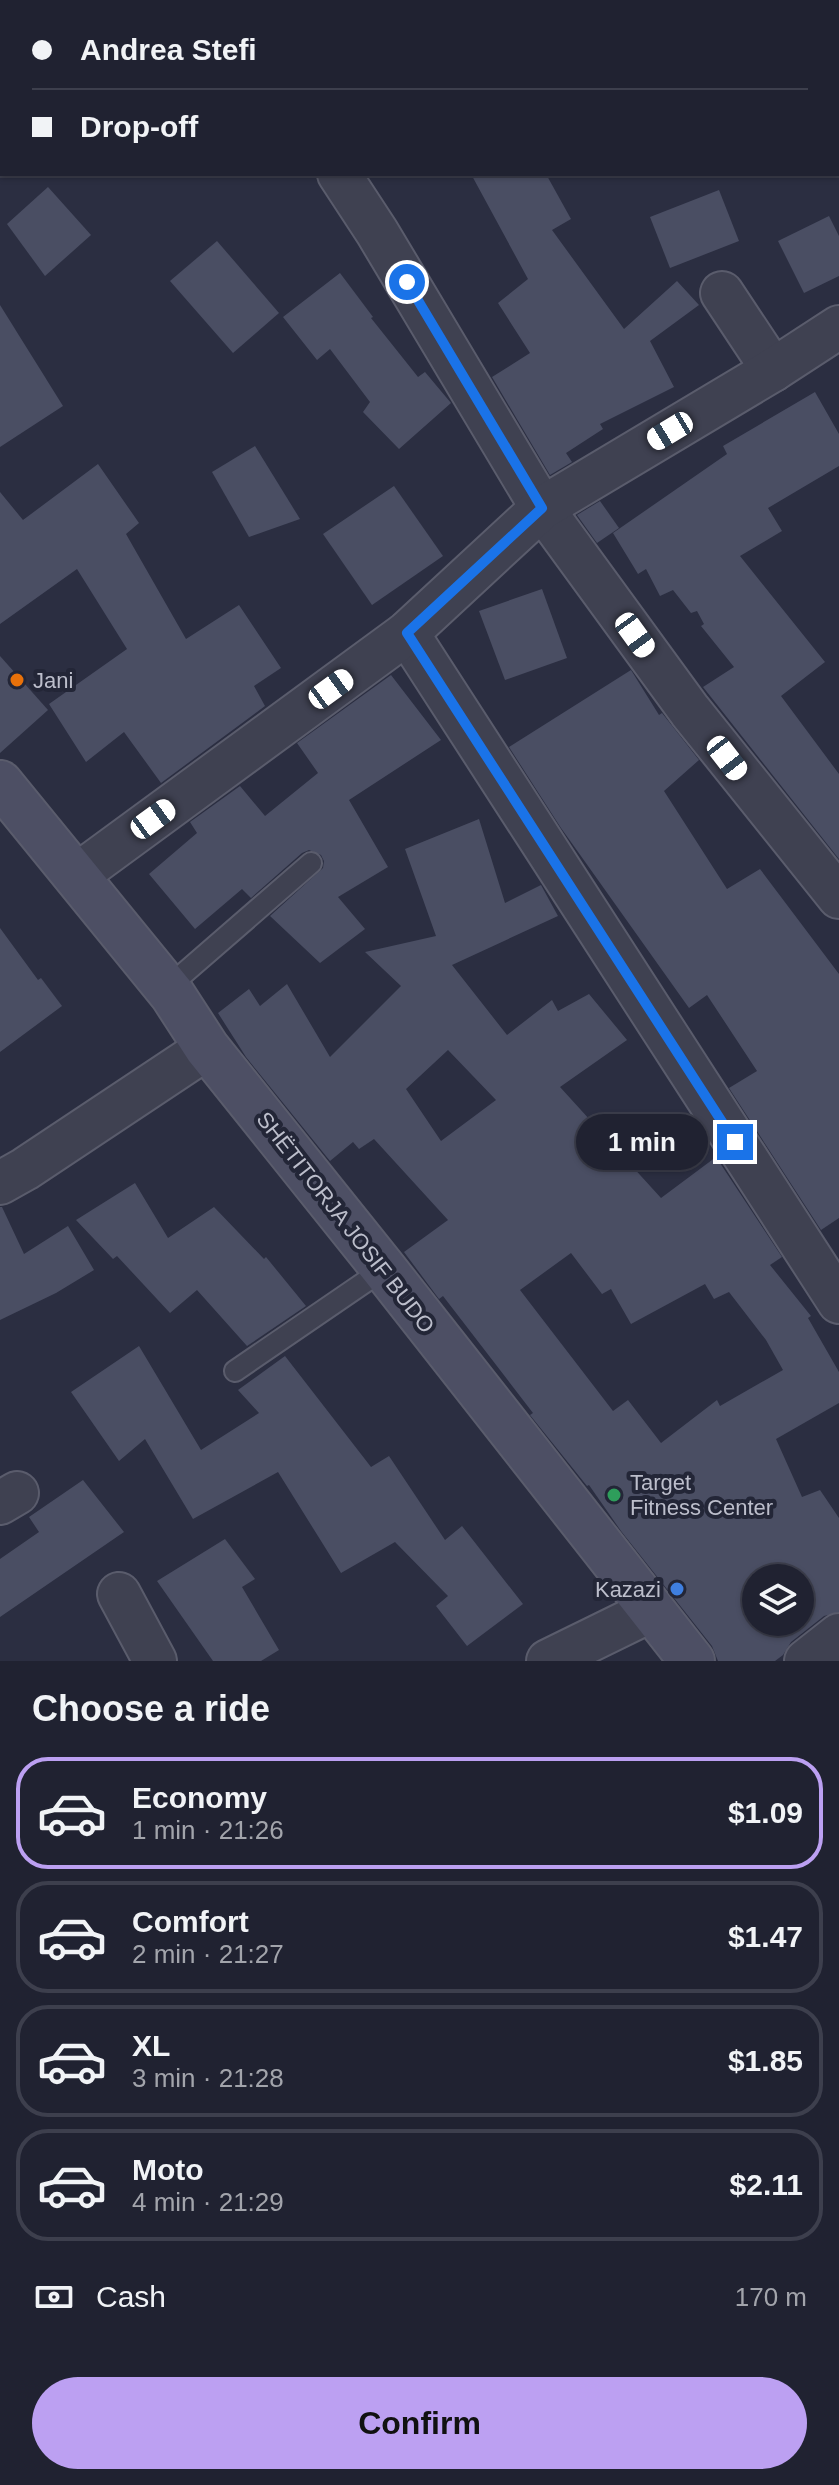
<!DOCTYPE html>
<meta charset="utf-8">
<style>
:root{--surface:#202231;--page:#282a39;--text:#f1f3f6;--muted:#a2a4ab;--line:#3d3f4d;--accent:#bca0f2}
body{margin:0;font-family:Arial,sans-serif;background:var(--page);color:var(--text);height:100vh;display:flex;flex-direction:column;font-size:30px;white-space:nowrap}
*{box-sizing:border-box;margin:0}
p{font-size:26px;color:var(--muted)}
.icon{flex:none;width:44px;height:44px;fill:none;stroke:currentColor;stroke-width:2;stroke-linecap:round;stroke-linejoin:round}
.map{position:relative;height:1661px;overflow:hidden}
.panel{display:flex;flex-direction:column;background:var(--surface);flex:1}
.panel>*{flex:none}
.hud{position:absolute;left:0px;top:0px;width:840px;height:176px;box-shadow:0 2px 6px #0004,0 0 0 2px var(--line);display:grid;align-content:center;height:176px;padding:0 32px;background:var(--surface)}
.controls{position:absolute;left:742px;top:1564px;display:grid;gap:16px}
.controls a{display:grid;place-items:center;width:72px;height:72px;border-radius:50%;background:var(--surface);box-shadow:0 2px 6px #0004,0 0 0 2px var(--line);font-size:40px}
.end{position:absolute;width:36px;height:36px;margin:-18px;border:10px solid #1a73e8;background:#fff;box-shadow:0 0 0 4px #fff}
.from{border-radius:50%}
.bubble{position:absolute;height:56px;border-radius:28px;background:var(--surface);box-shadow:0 2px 6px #0004,0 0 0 2px var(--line);font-size:26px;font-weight:800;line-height:56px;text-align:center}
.car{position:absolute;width:24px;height:48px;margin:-24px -12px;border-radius:10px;box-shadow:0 0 6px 2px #0007;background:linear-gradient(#fff 24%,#345 0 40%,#fff 0 76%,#345 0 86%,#fff 0)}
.hud b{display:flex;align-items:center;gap:28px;height:76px;font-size:30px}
.hud b+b{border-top:2px solid var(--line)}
.hud i{width:20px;height:20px;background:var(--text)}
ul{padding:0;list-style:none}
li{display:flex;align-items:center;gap:24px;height:112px;margin:0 16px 12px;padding:0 16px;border:4px solid var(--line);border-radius:32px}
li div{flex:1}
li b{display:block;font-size:30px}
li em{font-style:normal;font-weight:800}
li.selected{border-color:var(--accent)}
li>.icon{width:72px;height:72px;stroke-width:1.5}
h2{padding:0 32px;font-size:36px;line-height:96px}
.pay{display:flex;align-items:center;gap:20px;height:88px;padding:0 32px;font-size:30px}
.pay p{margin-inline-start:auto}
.primary-button{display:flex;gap:16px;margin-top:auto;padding:16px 32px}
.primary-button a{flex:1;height:92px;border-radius:48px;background:var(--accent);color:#111;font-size:32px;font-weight:800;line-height:92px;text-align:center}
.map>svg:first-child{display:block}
</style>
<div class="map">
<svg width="839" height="1661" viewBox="0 0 839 1661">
<rect width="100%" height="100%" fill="#2b2e41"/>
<!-- building -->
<g fill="#4a4e63" fill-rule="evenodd">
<polygon points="471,174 546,174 571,219 552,230 624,329 677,281 699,305 650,341 674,387 600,424 603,429 566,453 572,462 550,475 492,377 530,353 498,303 528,279"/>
<polygon points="48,187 91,235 45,276 7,224"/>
<polygon points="719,190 739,241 670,268 650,217"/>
<polygon points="829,216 839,236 839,276 804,293 778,241"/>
<polygon points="217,241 279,313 233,353 170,281"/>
<polygon points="340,273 373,317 371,318 418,377 425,372 451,403 399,449 363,412 370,402 330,349 317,360 283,317"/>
<polygon points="0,305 63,406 0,447"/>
<polygon points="815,392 839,434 839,466 768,508 782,531 740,556 825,662 781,696 839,774 839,859 703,687 734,667 701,626 704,624 697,611 691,613 673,590 660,596 646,569 638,574 613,533 727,454 723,446"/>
<polygon points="255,446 300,519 249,537 212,472"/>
<polygon points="98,464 139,523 126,534 186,639 239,605 281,668 254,686 265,706 161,783 124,732 86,762 49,704 127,649 77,569 0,624 0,492 23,520"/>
<polygon points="394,486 443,556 372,605 323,534"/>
<polygon points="600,501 619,528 597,543 577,515"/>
<polygon points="542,589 567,658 505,680 479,611"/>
<polygon points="0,656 48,710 0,753"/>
<polygon points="631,670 659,715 662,713 699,760 664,791 727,889 760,869 839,974 839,1218 821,1230 729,1088 757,1071 707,995 689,1008 561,828 509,747"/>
<polygon points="391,675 441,740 349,800 388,867 338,897 365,929 320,963 270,916 323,868 324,861 321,855 309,850 302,853 251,898 242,889 195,929 149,874 197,833 190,822 240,786 265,816 318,773 297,743"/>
<path d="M479,819L505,903L541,885L558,916L452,965L507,1035L552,1000L558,1011L589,994L627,1040L560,1087L661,1198L716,1157L782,1257L770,1265L811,1316L808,1318L839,1372V1403L776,1439L802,1497L820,1490L839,1518V1612L824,1616L791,1642L783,1655L775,1661H718L712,1646L621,1531L589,1485L587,1486L530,1415L533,1413L443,1296L439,1299L404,1252L448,1220L374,1139L359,1149L353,1142L330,1161L246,1057L218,1013L249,989L260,1006L287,984L330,1057L401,986L365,952L436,936L405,849ZM448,1050L496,1100L441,1141L406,1089ZM571,1253L602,1294L611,1289L631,1324L705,1284L714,1299L729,1292L766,1340L783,1370L720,1406L717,1400L661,1443L628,1400L613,1411L520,1290ZM756,1578H800V1622H756Z"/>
<polygon points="0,928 38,980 41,978 62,1006 0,1052"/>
<polygon points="135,1183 168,1238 214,1207 264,1259 266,1257 306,1306 247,1346 197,1290 170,1313 117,1256 113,1259 76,1220"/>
<polygon points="0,1207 2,1207 24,1254 68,1226 94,1270 56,1293 0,1320"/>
<polygon points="139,1346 201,1450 259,1413 238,1390 285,1356 371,1467 389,1456 445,1540 462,1526 523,1604 467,1646 436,1606 448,1596 395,1542 341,1573 278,1472 193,1519 145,1439 119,1461 71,1392"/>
<polygon points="83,1480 124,1532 0,1617 0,1559 39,1532 29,1517"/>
<polygon points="225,1539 255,1579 242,1587 279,1650 261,1661 213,1661 157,1581"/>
</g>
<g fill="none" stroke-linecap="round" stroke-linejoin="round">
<defs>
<g id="service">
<polyline points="167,988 311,863"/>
<polyline points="235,1371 384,1269"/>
</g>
<g id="minor">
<polyline points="809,0 811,2"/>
<polyline points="838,28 839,27"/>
<polyline points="339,174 377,232 542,508 690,711 839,897"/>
<polyline points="722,293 773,370"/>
<polyline points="407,633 839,1302"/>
<polyline points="77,875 407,633 542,508 773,370 839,327"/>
<polyline points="0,1183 25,1169 207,1048"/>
<polyline points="0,1503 17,1493"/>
<polyline points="119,1594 155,1661"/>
<polyline points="548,1661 652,1610"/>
<polyline points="806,1661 839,1635"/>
</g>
<polyline id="secondary" points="0,783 172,994 207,1048 384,1269 692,1661"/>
</defs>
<!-- service casing -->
<use href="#service" stroke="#5a5c6c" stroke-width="24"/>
<!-- minor casing -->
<use href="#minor" stroke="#5a5c6c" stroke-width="46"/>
<!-- secondary casing -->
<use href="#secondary" stroke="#5a5c6c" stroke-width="48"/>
<!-- service -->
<use href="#service" stroke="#3f4151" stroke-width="20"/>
<!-- minor -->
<use href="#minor" stroke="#3f4151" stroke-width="42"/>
<!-- secondary -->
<use href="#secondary" stroke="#4d4f64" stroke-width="44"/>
</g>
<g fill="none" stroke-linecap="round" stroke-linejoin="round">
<!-- route -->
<polyline stroke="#1a73e8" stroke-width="10" points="407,282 542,508 407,633 735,1142"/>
</g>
<!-- markers -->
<circle fill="#e8710a" stroke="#232637" stroke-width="3" cx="17" cy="680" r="8"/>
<circle fill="#2e9e5b" stroke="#232637" stroke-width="3" cx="614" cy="1495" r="8"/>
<circle fill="#3f7fe0" stroke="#232637" stroke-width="3" cx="677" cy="1589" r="8"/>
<g text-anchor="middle" stroke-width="8" stroke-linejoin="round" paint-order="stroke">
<!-- poi labels -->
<g font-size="22" fill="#bcbecb" stroke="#232637" text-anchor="start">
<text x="33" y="688">Jani</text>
<text x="630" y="1490">Target<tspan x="630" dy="25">Fitness Center</tspan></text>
<text x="661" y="1597" text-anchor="end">Kazazi</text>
</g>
<!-- street labels -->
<g font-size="22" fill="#bcbecb" stroke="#232637">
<text transform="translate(346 1222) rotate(52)" y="8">SHËTITORJA JOSIF BUDO</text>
</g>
</g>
</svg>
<div class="controls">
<a><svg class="icon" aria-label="layers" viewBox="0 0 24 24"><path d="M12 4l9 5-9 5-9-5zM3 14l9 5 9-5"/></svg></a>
</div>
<i class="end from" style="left:407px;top:282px"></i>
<i class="end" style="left:735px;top:1142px"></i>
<div class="bubble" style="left:576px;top:1114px;width:132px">1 min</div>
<i class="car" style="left:670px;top:431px;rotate:239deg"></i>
<i class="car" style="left:635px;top:635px;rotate:144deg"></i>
<i class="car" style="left:331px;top:689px;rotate:54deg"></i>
<i class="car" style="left:727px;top:758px;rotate:142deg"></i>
<i class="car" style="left:153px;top:819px;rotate:54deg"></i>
<div class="hud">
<b><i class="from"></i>Andrea Stefi</b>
<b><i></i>Drop-off</b>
</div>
</div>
<section class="panel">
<h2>Choose a ride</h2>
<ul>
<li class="selected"><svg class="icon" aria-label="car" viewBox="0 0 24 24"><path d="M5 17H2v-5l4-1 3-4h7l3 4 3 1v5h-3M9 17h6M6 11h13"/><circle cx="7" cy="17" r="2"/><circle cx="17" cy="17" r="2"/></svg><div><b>Economy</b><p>1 min · 21:26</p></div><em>$1.09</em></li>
<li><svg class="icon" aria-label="car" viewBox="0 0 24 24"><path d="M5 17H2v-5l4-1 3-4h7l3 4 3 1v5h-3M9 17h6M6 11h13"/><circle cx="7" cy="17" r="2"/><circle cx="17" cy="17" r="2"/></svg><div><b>Comfort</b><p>2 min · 21:27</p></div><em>$1.47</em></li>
<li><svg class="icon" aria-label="car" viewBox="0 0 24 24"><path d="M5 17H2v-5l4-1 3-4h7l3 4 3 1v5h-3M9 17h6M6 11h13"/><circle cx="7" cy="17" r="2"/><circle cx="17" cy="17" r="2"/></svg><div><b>XL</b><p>3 min · 21:28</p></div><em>$1.85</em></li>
<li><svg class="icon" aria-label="car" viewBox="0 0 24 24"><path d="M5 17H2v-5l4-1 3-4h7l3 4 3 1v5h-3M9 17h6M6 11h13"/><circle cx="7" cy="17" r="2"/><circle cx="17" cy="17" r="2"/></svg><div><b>Moto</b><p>4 min · 21:29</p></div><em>$2.11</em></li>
</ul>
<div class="pay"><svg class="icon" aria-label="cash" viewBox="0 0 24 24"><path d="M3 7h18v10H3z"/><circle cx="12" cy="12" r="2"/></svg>Cash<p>170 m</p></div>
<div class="primary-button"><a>Confirm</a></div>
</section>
